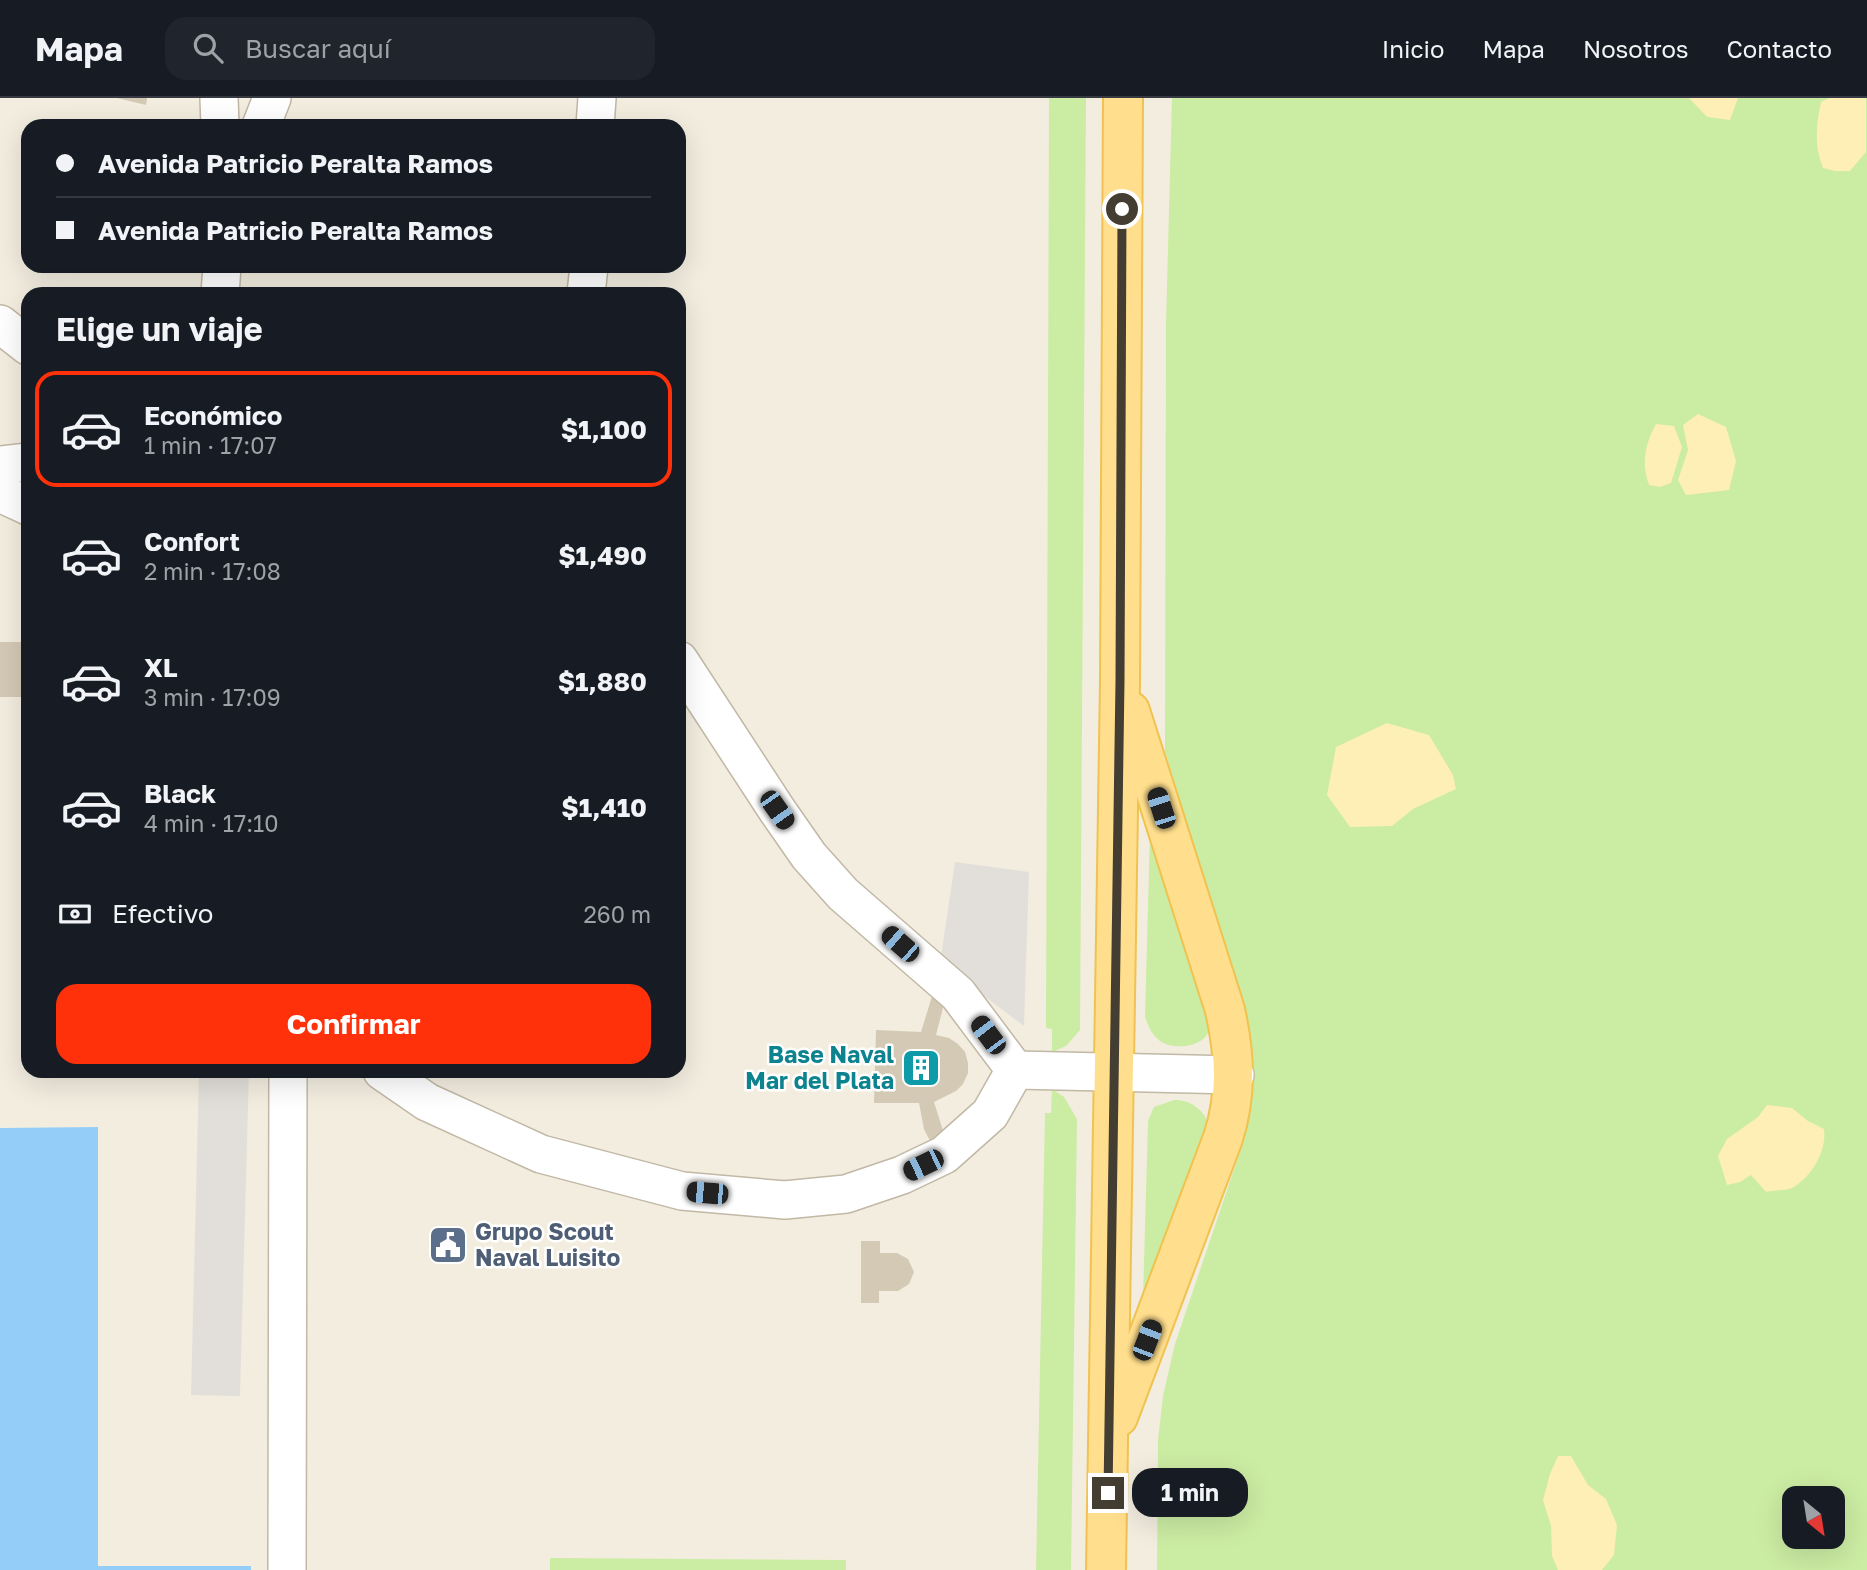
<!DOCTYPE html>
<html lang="es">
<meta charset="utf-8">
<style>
:root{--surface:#171b24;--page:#20242c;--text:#f1f3f6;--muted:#9ea1a6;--line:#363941;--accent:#ff310b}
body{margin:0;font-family:"Golos Text",sans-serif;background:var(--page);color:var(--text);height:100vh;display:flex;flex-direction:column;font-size:26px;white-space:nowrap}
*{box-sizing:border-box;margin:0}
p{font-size:23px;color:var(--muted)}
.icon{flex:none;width:38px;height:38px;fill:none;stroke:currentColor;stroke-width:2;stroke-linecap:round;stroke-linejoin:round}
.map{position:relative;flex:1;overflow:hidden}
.sheet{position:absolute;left:21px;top:189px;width:665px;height:791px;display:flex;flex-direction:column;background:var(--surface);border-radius:21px;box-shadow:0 7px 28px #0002}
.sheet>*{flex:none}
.guide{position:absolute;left:21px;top:21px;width:665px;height:154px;border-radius:21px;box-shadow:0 7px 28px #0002;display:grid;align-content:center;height:154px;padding:0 35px;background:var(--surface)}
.needle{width:46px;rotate:150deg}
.tools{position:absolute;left:1782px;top:1388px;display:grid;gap:14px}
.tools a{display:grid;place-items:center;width:63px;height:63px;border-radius:14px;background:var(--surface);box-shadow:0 7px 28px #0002;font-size:35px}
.end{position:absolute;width:32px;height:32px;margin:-16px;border:9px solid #443d31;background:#fff;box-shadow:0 0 0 4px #fff}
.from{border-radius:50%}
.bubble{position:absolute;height:49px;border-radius:21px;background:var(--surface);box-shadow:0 7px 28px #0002;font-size:23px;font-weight:700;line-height:49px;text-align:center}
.car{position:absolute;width:21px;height:42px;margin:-21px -10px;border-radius:9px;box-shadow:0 0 5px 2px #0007;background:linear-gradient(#222 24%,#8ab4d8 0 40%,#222 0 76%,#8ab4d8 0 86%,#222 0)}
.guide b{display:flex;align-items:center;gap:24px;height:66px;font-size:26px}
.guide b+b{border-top:2px solid var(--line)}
.guide i{width:18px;height:18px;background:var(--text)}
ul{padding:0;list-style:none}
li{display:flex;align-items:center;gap:21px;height:116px;margin:0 14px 10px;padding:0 21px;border:4px solid transparent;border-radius:21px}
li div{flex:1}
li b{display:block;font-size:26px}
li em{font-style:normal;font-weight:700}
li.selected{border-color:var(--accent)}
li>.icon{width:63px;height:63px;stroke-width:1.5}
h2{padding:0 35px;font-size:32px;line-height:84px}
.pay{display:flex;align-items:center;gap:18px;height:77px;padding:0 35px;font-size:26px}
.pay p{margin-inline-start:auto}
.button{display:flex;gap:14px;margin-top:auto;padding:14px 35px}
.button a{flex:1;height:80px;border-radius:21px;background:var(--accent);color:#fff;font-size:28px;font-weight:700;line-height:80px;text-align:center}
header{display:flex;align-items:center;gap:42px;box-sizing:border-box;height:98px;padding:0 35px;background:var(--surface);border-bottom:2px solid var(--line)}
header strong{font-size:33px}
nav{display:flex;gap:38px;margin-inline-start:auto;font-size:24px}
.search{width:490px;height:63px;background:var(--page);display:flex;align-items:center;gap:18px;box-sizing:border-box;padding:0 24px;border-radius:21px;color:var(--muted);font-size:26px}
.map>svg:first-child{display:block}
</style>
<header>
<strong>Mapa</strong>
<div class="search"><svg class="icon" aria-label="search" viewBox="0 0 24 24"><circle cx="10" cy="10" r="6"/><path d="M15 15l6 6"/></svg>Buscar aquí</div>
<nav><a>Inicio</a><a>Mapa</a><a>Nosotros</a><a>Contacto</a></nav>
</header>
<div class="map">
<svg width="1867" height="1472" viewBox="0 0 1867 1472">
<rect width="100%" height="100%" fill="#f3ede0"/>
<!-- green -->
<g fill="#cbeca3" fill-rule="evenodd">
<polygon points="1049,0 1086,0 1080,932 1066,948 1052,954 1052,931 1046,930"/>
<path d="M1172,0H1867V1472H1157L1158,1342L1163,1298L1175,1246L1244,1042L1254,983L1253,955L1245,920L1165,653L1166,226ZM1794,1400H1832V1438H1794Z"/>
<path d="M1150,733L1209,909C1209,915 1211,925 1209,932C1204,950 1173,952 1160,943C1152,937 1148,928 1145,919Z"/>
<polygon points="1052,991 1064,999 1077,1021 1071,1472 1036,1472 1045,1015 1051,1015"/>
<path d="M1174,1002C1192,1002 1204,1012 1210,1029L1143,1201L1148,1023L1154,1009Z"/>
<polygon points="550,1460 846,1462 846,1472 550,1472"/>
</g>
<!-- sand -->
<g fill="#fdefb6">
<polygon points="1689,0 1738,0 1730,22 1707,19"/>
<path d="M1829,0H1866V54L1850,73H1835L1823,70C1814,48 1816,27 1821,4Z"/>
<polygon points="1698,316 1726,329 1736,363 1729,392 1686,397 1678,382 1688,352 1683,327"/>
<path d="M1656,326L1674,328L1682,349L1671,385L1660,389L1649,387C1641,366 1645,346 1656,326Z"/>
<polygon points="1387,625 1429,637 1453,677 1456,691 1413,711 1392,728 1350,729 1327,697 1336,649"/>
<path d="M1767,1007L1792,1010L1808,1023L1824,1031C1827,1052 1813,1077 1794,1089C1788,1093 1774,1092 1766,1094L1751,1077L1740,1084L1727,1087L1718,1058L1727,1041L1758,1019Z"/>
<polygon points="1558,1358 1571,1358 1588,1387 1606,1401 1617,1427 1614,1457 1602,1472 1558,1472 1552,1458 1551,1428 1543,1402 1550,1376"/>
</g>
<!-- parking -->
<g fill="#e2dfda">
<polygon points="955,764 1029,774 1024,928 940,865"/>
<polygon points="199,973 249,973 240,1298 191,1297"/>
</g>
<!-- water -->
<polygon fill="#94cef8" points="98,1029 98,1468 251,1468 251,1472 0,1472 0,1030"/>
<!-- building -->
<g fill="#d4c9b5">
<polygon points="117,0 147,0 146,7"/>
<rect x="0" y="544" width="28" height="55"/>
<polygon points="933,895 945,902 936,937 949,940 958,946 965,954 968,965 968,975 963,986 956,993 934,1004 945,1039 931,1045 924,1031 919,1005 874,1005 876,932 921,934"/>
<polygon points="861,1143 880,1143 880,1155 897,1155 908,1161 914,1174 909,1186 898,1193 879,1193 879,1205 861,1205"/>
</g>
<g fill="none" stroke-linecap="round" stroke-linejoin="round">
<defs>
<g id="minor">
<polyline points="219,0 220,28"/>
<polyline points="261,28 272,0"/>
<polyline points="595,28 597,0"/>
<polyline points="220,196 222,168"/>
<polyline points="586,196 589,168"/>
<polyline points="0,226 28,248"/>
<polyline points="0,367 28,364"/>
<polyline points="0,395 28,408"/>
<polyline points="679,562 777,712 809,758 843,796 958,896 1015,972"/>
<polyline points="1015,972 1235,977"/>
<polyline points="382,973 427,1004 541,1056 682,1093 785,1102 846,1096 902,1077 944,1057 990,1016 1015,972"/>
<polyline points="287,1472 288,973"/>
</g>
<g id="major">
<path d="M1118,1319L1223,1040C1237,996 1235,957 1225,912L1130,613"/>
<polyline points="1106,1472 1120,583 1123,0"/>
</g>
</defs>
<!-- minor casing -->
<use href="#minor" stroke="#c1b8a5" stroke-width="40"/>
<!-- major casing -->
<use href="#major" stroke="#f0c250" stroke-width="42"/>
<!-- minor -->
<use href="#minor" stroke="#fff" stroke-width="37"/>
<!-- major -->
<use href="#major" stroke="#ffdf8d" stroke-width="38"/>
</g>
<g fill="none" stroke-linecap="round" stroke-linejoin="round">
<!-- route -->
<polyline stroke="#443d31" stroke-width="9" points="1108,1395 1120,583 1122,111"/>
</g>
<!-- icons -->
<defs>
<symbol id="building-square" viewBox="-11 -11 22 22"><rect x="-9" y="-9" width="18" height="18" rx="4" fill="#0f9aa8" stroke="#fff"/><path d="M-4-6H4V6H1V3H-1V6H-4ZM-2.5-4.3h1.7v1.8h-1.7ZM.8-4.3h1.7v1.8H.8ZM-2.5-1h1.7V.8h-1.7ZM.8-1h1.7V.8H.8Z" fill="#fff"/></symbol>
<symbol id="civic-square" viewBox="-11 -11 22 22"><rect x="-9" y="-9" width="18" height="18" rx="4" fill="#5c6f8a" stroke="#fff"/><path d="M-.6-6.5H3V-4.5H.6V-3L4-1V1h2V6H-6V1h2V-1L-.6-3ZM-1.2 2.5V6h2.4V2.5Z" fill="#fff"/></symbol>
</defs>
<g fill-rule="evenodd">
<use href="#building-square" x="899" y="948" width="44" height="44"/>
<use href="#civic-square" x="426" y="1125" width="44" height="44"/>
</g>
<g text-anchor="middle" stroke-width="5" stroke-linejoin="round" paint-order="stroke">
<!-- culture labels -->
<g font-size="23" font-weight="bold" fill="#0d838f" stroke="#fff" text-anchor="end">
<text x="894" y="965">Base Naval<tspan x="894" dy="26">Mar del Plata</tspan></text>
</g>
<!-- service labels -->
<g font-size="23" font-weight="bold" fill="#4e5e75" stroke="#fff" text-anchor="start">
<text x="475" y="1142">Grupo Scout<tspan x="475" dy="26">Naval Luisito</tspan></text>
</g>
</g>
</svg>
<div class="tools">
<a><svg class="needle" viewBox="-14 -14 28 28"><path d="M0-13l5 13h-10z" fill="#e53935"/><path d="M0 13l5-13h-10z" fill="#9ea1a6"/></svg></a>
</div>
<i class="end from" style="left:1122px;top:111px"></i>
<i class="end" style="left:1108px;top:1395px"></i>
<div class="bubble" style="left:1132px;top:1370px;width:116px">1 min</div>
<i class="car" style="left:1161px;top:710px;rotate:342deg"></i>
<i class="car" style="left:777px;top:712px;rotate:145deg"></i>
<i class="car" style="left:900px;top:846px;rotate:311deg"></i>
<i class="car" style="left:988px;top:937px;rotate:323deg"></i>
<i class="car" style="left:923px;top:1067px;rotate:244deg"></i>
<i class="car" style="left:707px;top:1095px;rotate:275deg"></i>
<i class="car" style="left:1147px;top:1242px;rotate:21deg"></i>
<div class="guide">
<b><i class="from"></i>Avenida Patricio Peralta Ramos</b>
<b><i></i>Avenida Patricio Peralta Ramos</b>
</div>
<section class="sheet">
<h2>Elige un viaje</h2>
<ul>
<li class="selected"><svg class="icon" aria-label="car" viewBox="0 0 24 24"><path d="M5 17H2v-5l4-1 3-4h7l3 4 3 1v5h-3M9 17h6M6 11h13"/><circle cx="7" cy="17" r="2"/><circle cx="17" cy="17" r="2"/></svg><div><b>Económico</b><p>1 min · 17:07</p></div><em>$1,100</em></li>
<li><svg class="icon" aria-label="car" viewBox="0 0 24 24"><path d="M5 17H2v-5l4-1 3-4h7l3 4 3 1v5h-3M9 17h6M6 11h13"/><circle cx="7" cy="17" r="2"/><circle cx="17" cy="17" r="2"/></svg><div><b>Confort</b><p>2 min · 17:08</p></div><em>$1,490</em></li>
<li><svg class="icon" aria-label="car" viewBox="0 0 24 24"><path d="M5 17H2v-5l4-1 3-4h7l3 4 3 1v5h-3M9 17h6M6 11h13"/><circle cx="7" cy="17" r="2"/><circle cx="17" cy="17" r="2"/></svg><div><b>XL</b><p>3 min · 17:09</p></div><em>$1,880</em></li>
<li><svg class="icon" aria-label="car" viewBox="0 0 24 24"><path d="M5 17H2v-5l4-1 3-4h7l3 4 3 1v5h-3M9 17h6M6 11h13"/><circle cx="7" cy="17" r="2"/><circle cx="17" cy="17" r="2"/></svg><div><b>Black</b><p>4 min · 17:10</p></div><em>$1,410</em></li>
</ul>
<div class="pay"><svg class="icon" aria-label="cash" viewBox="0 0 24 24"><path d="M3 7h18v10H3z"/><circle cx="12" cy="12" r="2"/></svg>Efectivo<p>260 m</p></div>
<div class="button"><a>Confirmar</a></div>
</section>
</div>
